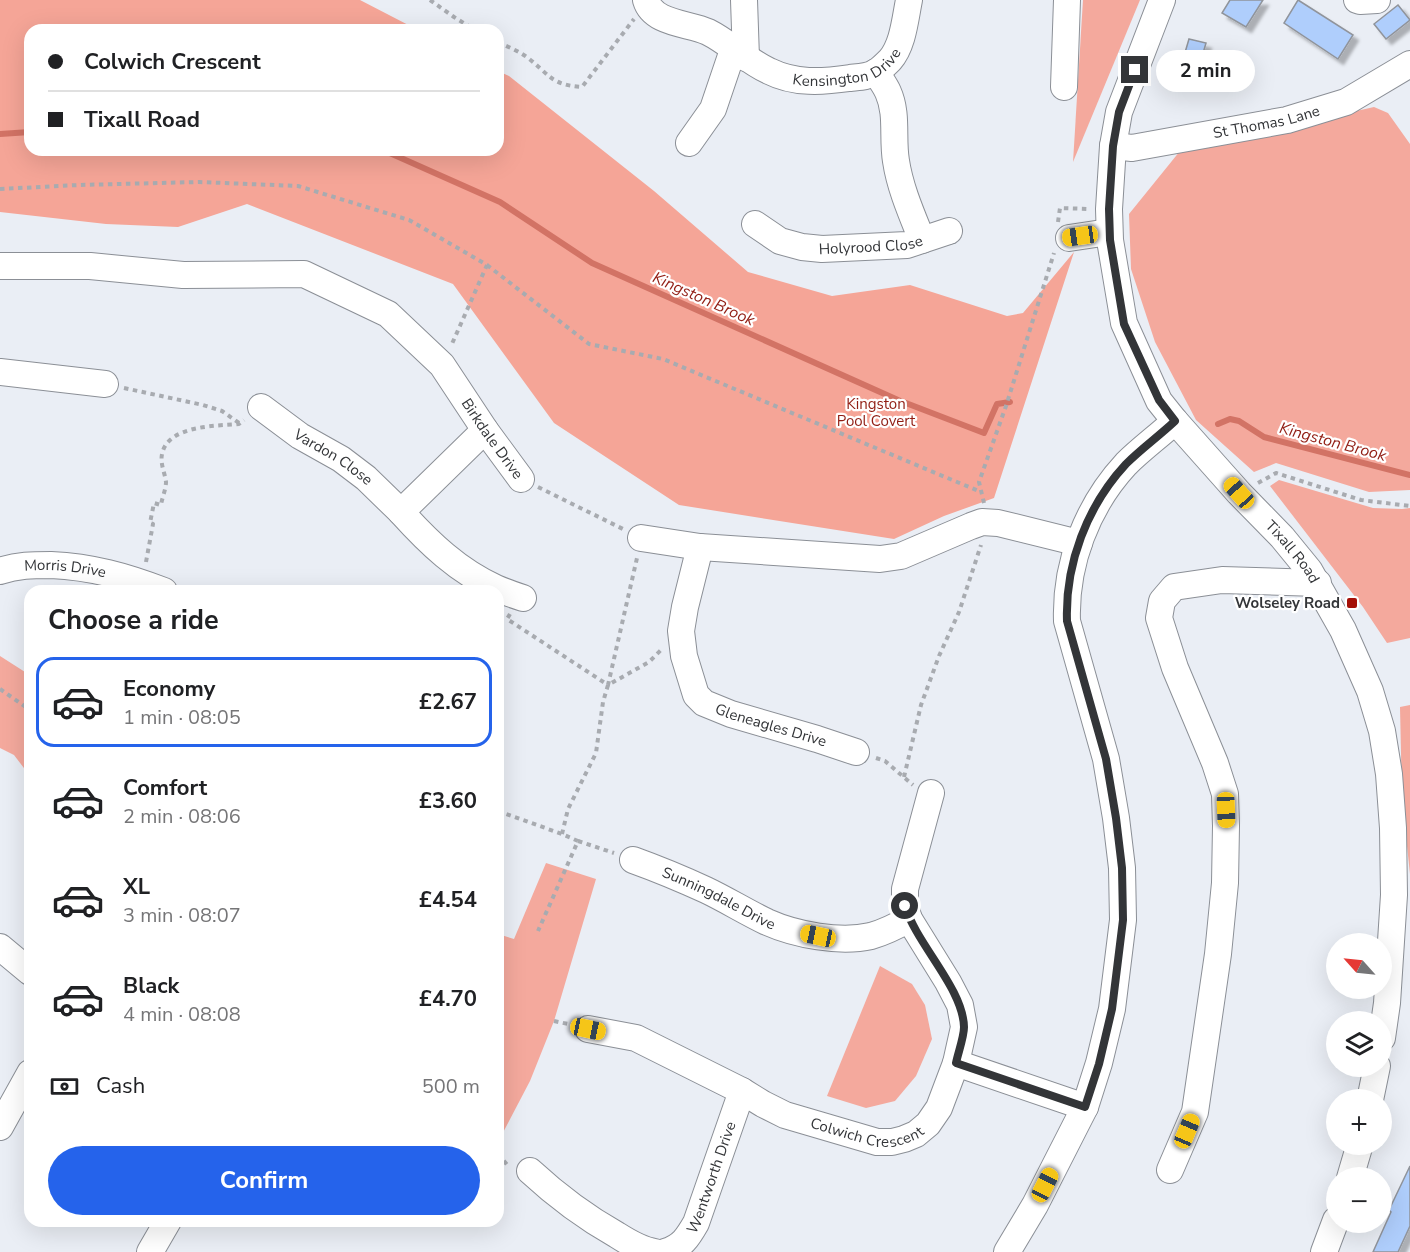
<!DOCTYPE html>
<meta charset="utf-8">
<style>
:root{--surface:#fff;--page:#f6f6f6;--text:#202124;--muted:#757577;--line:#e0e0e0;--accent:#2563eb}
body{margin:0;font-family:"Nunito Sans",sans-serif;background:var(--page);color:var(--text);height:100vh;display:flex;flex-direction:column;font-size:22px;white-space:nowrap}
*{box-sizing:border-box;margin:0}
p{font-size:20px;color:var(--muted)}
.icon{flex:none;width:33px;height:33px;fill:none;stroke:currentColor;stroke-width:2;stroke-linecap:round;stroke-linejoin:round}
.map{position:relative;flex:1;overflow:hidden}
.panel{position:absolute;left:24px;top:585px;width:480px;height:642px;display:flex;flex-direction:column;background:var(--surface);border-radius:18px;box-shadow:0 6px 24px #0002}
.panel>*{flex:none}
.banner{position:absolute;left:24px;top:24px;width:480px;height:132px;border-radius:18px;box-shadow:0 6px 24px #0002;display:grid;align-content:center;height:132px;padding:0 24px;background:var(--surface)}
.needle{width:39px;rotate:297deg}
.fabs{position:absolute;left:1326px;top:933px;display:grid;gap:12px}
.fabs a{display:grid;place-items:center;width:66px;height:66px;border-radius:50%;background:var(--surface);box-shadow:0 6px 24px #0002;font-size:30px}
.end{position:absolute;width:27px;height:27px;margin:-14px;border:8px solid #333538;background:#fff;box-shadow:0 0 0 3px #fff}
.from{border-radius:50%}
.bubble{position:absolute;height:42px;border-radius:21px;background:var(--surface);box-shadow:0 6px 24px #0002;font-size:20px;font-weight:700;line-height:42px;text-align:center}
.car{position:absolute;width:18px;height:36px;margin:-18px -9px;border-radius:8px;box-shadow:0 0 4px 2px #0007;background:linear-gradient(#f5c518 24%,#345 0 40%,#f5c518 0 76%,#345 0 86%,#f5c518 0)}
.banner b{display:flex;align-items:center;gap:21px;height:57px;font-size:22px}
.banner b+b{border-top:2px solid var(--line)}
.banner i{width:15px;height:15px;background:var(--text)}
ul{padding:0;list-style:none}
li{display:flex;align-items:center;gap:18px;height:90px;margin:0 12px 9px;padding:0 12px;border:3px solid transparent;border-radius:18px}
li div{flex:1}
li b{display:block;font-size:22px}
li em{font-style:normal;font-weight:700}
li.active{border-color:var(--accent)}
li>.icon{width:54px;height:54px;stroke-width:1.5}
h2{padding:0 24px;font-size:27px;line-height:72px}
.pay{display:flex;align-items:center;gap:15px;height:66px;padding:0 24px;font-size:22px}
.pay p{margin-inline-start:auto}
.primary-button{display:flex;gap:12px;margin-top:auto;padding:12px 24px}
.primary-button a{flex:1;height:69px;border-radius:36px;background:var(--accent);color:#fff;font-size:24px;font-weight:700;line-height:69px;text-align:center}
.map>svg:first-child{display:block}
</style>
<div class="map">
<svg width="1410" height="1252" viewBox="0 0 1410 1252">
<defs>
<filter id="shadow"><feDropShadow dx="5.5" dy="5.5" stdDeviation="1.5" flood-color="#0004"/></filter>
</defs>
<rect width="100%" height="100%" fill="#eaeef5"/>
<!-- green -->
<g fill="#f4a99d">
<polygon points="1083,0 1140,0 1073,162"/>
<polygon points="1374,107 1388,113 1410,144 1410,490 1369,492 1276,463 1254,472 1196,420 1155,342 1131,269 1129,214 1180,151"/>
<polygon points="1279,480 1373,508 1402,509 1410,508 1410,638 1387,643 1363,607 1270,486"/>
<polygon points="0,656 25,672 30,672 30,776 14,755 0,748"/>
<polygon points="1410,705 1410,874 1402,799 1400,707"/>
<polygon points="546,863 596,879 554,1021 530,1081 498,1142 498,934 514,939"/>
<polygon points="880,966 912,984 925,1005 932,1039 916,1076 895,1101 866,1108 827,1096"/>
</g>
<!-- forest -->
<polygon fill="#f5a597" points="0,0 360,0 418,30 30,30 30,150 498,150 498,71 509,76 654,191 748,272 832,296 910,285 1007,316 1023,313 1074,252 994,498 944,516 894,539 679,505 554,423 453,284 247,204 178,227 106,224 0,212"/>
<g fill="none" stroke-linecap="round" stroke-linejoin="round">
<!-- stream -->
<g stroke="#d27365" stroke-width="6">
<polyline points="0,134 30,132"/>
<polyline points="383,150 500,202 592,263 898,400 984,433 997,404 1010,402"/>
<polyline points="1218,424 1230,419 1239,421 1264,437 1410,475"/>
</g>
</g>
<!-- building -->
<g fill="#afcefc" stroke="#90949b" stroke-width="1.5" filter="url(#shadow)">
<polygon points="1230,0 1263,0 1246,27 1222,13"/>
<polygon points="1298,0 1353,35 1338,59 1284,23"/>
<polygon points="1398,5 1410,20 1386,39 1374,24"/>
<polygon points="1189,39 1206,43 1201,60 1184,56"/>
<polygon points="1410,1166 1410,1226 1398,1252 1373,1252 1391,1212 1389,1210"/>
</g>
<g fill="none" stroke-linecap="round" stroke-linejoin="round">
<defs>
<g id="minor">
<path id="s1" d="M646,0C653,24 689,23 708,32C730,43 747,61 769,71C795,84 822,82 850,78C859,77 868,77 876,72C880,70 886,64 890,60C903,45 905,20 909,0"/>
<polyline points="744,0 746,58"/>
<path id="s2" d="M1162,0L1119,112L1113,146L1109,209L1110,240L1124,323L1159,401L1175,421L1239,493L1282,537L1309,570L1343,630L1370,691L1382,731L1389,774L1393,828L1394,895L1387,1003L1382,1038"/>
<polyline points="1357,0 1360,1 1377,0"/>
<polyline points="1064,87 1067,0"/>
<polyline points="689,143 713,109 734,47"/>
<path id="s3" d="M1113,146L1132,148L1287,120L1346,102L1410,64"/>
<path id="s4" d="M755,224L780,241L802,247L822,249L907,245L922,240C912,215 900,188 896,161C892,138 898,114 888,92C885,85 880,79 876,72"/>
<polyline points="1069,238 1109,232"/>
<polyline points="922,240 949,231"/>
<path id="s5" d="M0,266H90L183,275L304,274L388,314L442,365L485,430L521,479"/>
<polyline points="0,372 105,384"/>
<path id="s6" d="M261,407L300,436L341,459L366,478L401,512L485,430"/>
<path d="M401,512C429,543 458,571 496,588C505,592 514,595 523,598"/>
<polyline points="641,538 700,547 880,559 901,556 971,526 982,522 998,523 1079,543"/>
<path id="s7" d="M700,547L685,607L681,631L684,656L696,695L704,703L731,714L817,739L856,752"/>
<path id="s8" d="M0,571C17,565 33,565 51,565C92,567 125,576 164,591"/>
<path id="s9" d="M633,860C658,869 682,879 706,890C727,900 746,912 767,922C796,935 840,943 871,936C885,932 897,926 909,919"/>
<polyline points="0,947 30,972"/>
<path id="s10" d="M588,1029L636,1038L742,1091L763,1104L785,1115L877,1142H892L904,1139L916,1134L928,1124L939,1108L956,1063L964,1027L960,1005L948,982L909,919L905,906V889L931,793"/>
<polyline points="956,1063 1085,1107"/>
<polyline points="1370,1100 1377,1066"/>
<polyline points="0,1127 30,1073"/>
<polyline points="1170,1170 1195,1112 1218,954 1225,883 1226,826 1225,794 1215,763 1175,668 1159,618 1162,601 1174,587 1222,580 1318,583"/>
<path d="M530,1171C557,1196 585,1217 617,1235C628,1242 641,1250 655,1252"/>
<polyline points="1350,1178 1360,1144"/>
<polyline points="150,1252 168,1221"/>
<path id="s11" d="M665,1252C682,1247 688,1237 696,1223L742,1091"/>
<path d="M1007,1252L1035,1205L1085,1107L1099,1063L1112,1009L1123,920L1122,868L1116,818L1106,759L1067,621C1065,564 1087,506 1126,464C1141,449 1159,436 1175,421"/>
<polyline points="1324,1252 1336,1220"/>
</g>
</defs>
<!-- minor casing -->
<use href="#minor" stroke="#8b8f96" stroke-width="28"/>
<!-- path -->
<g stroke="#a8abb0" stroke-width="4" stroke-dasharray="4.5 4.5" stroke-linecap="butt">
<polyline points="430,0 454,17 475,30"/>
<path d="M498,42C508,47 519,51 528,58C550,75 551,85 582,87L634,19"/>
<polyline points="0,189 79,185 199,182 298,186 409,220 487,265 451,346"/>
<polyline points="1058,222 1060,208 1090,209"/>
<polyline points="487,265 589,344 663,359 981,492"/>
<polyline points="124,388 203,405 222,411 239,423"/>
<polyline points="1258,483 1276,473 1361,500 1410,506"/>
<polyline points="538,487 623,529"/>
<polyline points="984,503 979,482 1006,406 1054,253"/>
<path d="M146,562L153,524L150,523L154,503L161,505C162,498 166,489 166,482C165,473 160,464 162,454C168,425 216,426 239,424L244,420"/>
<polyline points="510,614 507,619 608,685 637,558"/>
<polyline points="0,689 30,710"/>
<polyline points="876,758 885,761 913,785"/>
<polyline points="904,777 921,705 939,656 959,612 981,545"/>
<polyline points="498,811 562,834 578,841 538,931"/>
<polyline points="562,834 568,809 596,753 603,702 608,685 649,662 661,650"/>
<polyline points="578,841 614,853"/>
<polyline points="554,1021 568,1024"/>
<polyline points="498,1154 509,1167"/>
</g>
<!-- minor -->
<use href="#minor" stroke="#fff" stroke-width="26"/>
</g>
<g fill="none" stroke-linecap="round" stroke-linejoin="round">
<!-- route -->
<path stroke="#333538" stroke-width="8" d="M905,906C917,945 963,988 964,1027C964,1037 958,1053 956,1063L1085,1107L1099,1064L1112,1009L1123,920L1122,868L1116,818L1106,759L1067,621C1065,564 1087,506 1126,464C1141,449 1159,436 1175,421L1159,400L1124,324L1110,240L1109,209L1113,146L1119,112L1135,70"/>
</g>
<!-- markers -->
<rect fill="#a40f06" stroke="#fff" stroke-width="2" x="1346" y="597" width="12" height="12" rx="3"/>
<g text-anchor="middle" stroke-width="4.5" stroke-linejoin="round" paint-order="stroke">
<!-- street labels -->
<g font-size="15" fill="#333538" stroke="#fff">
<text dy="5" stroke="none"><textPath href="#s1" startOffset="228">Kensington Drive</textPath></text>
<text dy="5" stroke="none"><textPath href="#s3" startOffset="156">St Thomas Lane</textPath></text>
<text dy="5" stroke="none"><textPath href="#s4" startOffset="122">Holyrood Close</textPath></text>
<text dy="5" stroke="none"><textPath href="#s5" startOffset="561">Birkdale Drive</textPath></text>
<text dy="5" stroke="none"><textPath href="#s6" startOffset="88">Vardon Close</textPath></text>
<text dy="5" stroke="none"><textPath href="#s2" startOffset="620">Tixall Road</textPath></text>
<text dy="5" stroke="none"><textPath href="#s8" startOffset="66">Morris Drive</textPath></text>
<text dy="5" stroke="none"><textPath href="#s7" startOffset="234">Gleneagles Drive</textPath></text>
<text dy="5" stroke="none"><textPath href="#s9" startOffset="94">Sunningdale Drive</textPath></text>
<text dy="5" stroke="none"><textPath href="#s10" startOffset="302">Colwich Crescent</textPath></text>
<text dy="5" stroke="none"><textPath href="#s11" startOffset="92">Wentworth Drive</textPath></text>
</g>
<!-- park labels -->
<g font-size="15" fill="#901d13" stroke="#fff">
<text x="876" y="409">Kingston<tspan x="876" dy="17">Pool Covert</tspan></text>
</g>
<!-- poi labels -->
<g font-size="15" font-weight="bold" fill="#333538" stroke="#fff" text-anchor="end">
<text x="1340" y="608">Wolseley Road</text>
</g>
<!-- water labels -->
<g font-size="16" font-style="italic" fill="#911d13" stroke="#fff">
<text transform="translate(704 298) rotate(24)" y="6">Kingston Brook</text>
<text transform="translate(1333 441) rotate(15)" y="6">Kingston Brook</text>
</g>
</g>
</svg>
<div class="fabs">
<a><svg class="needle" viewBox="-14 -14 28 28"><path d="M0-13l5 13h-10z" fill="#e53935"/><path d="M0 13l5-13h-10z" fill="#757577"/></svg></a>
<a><svg class="icon" aria-label="layers" viewBox="0 0 24 24"><path d="M12 4l9 5-9 5-9-5zM3 14l9 5 9-5"/></svg></a>
<a>+</a>
<a>−</a>
</div>
<i class="end from" style="left:905px;top:906px"></i>
<i class="end" style="left:1135px;top:70px"></i>
<div class="bubble" style="left:1156px;top:50px;width:99px">2 min</div>
<i class="car" style="left:1080px;top:236px;rotate:262deg"></i>
<i class="car" style="left:1239px;top:493px;rotate:318deg"></i>
<i class="car" style="left:1226px;top:810px;rotate:178deg"></i>
<i class="car" style="left:818px;top:936px;rotate:282deg"></i>
<i class="car" style="left:588px;top:1029px;rotate:102deg"></i>
<i class="car" style="left:1187px;top:1131px;rotate:23deg"></i>
<i class="car" style="left:1045px;top:1185px;rotate:27deg"></i>
<div class="banner">
<b><i class="from"></i>Colwich Crescent</b>
<b><i></i>Tixall Road</b>
</div>
<section class="panel">
<h2>Choose a ride</h2>
<ul>
<li class="active"><svg class="icon" aria-label="car" viewBox="0 0 24 24"><path d="M5 17H2v-5l4-1 3-4h7l3 4 3 1v5h-3M9 17h6M6 11h13"/><circle cx="7" cy="17" r="2"/><circle cx="17" cy="17" r="2"/></svg><div><b>Economy</b><p>1 min · 08:05</p></div><em>£2.67</em></li>
<li><svg class="icon" aria-label="car" viewBox="0 0 24 24"><path d="M5 17H2v-5l4-1 3-4h7l3 4 3 1v5h-3M9 17h6M6 11h13"/><circle cx="7" cy="17" r="2"/><circle cx="17" cy="17" r="2"/></svg><div><b>Comfort</b><p>2 min · 08:06</p></div><em>£3.60</em></li>
<li><svg class="icon" aria-label="car" viewBox="0 0 24 24"><path d="M5 17H2v-5l4-1 3-4h7l3 4 3 1v5h-3M9 17h6M6 11h13"/><circle cx="7" cy="17" r="2"/><circle cx="17" cy="17" r="2"/></svg><div><b>XL</b><p>3 min · 08:07</p></div><em>£4.54</em></li>
<li><svg class="icon" aria-label="car" viewBox="0 0 24 24"><path d="M5 17H2v-5l4-1 3-4h7l3 4 3 1v5h-3M9 17h6M6 11h13"/><circle cx="7" cy="17" r="2"/><circle cx="17" cy="17" r="2"/></svg><div><b>Black</b><p>4 min · 08:08</p></div><em>£4.70</em></li>
</ul>
<div class="pay"><svg class="icon" aria-label="cash" viewBox="0 0 24 24"><path d="M3 7h18v10H3z"/><circle cx="12" cy="12" r="2"/></svg>Cash<p>500 m</p></div>
<div class="primary-button"><a>Confirm</a></div>
</section>
</div>
